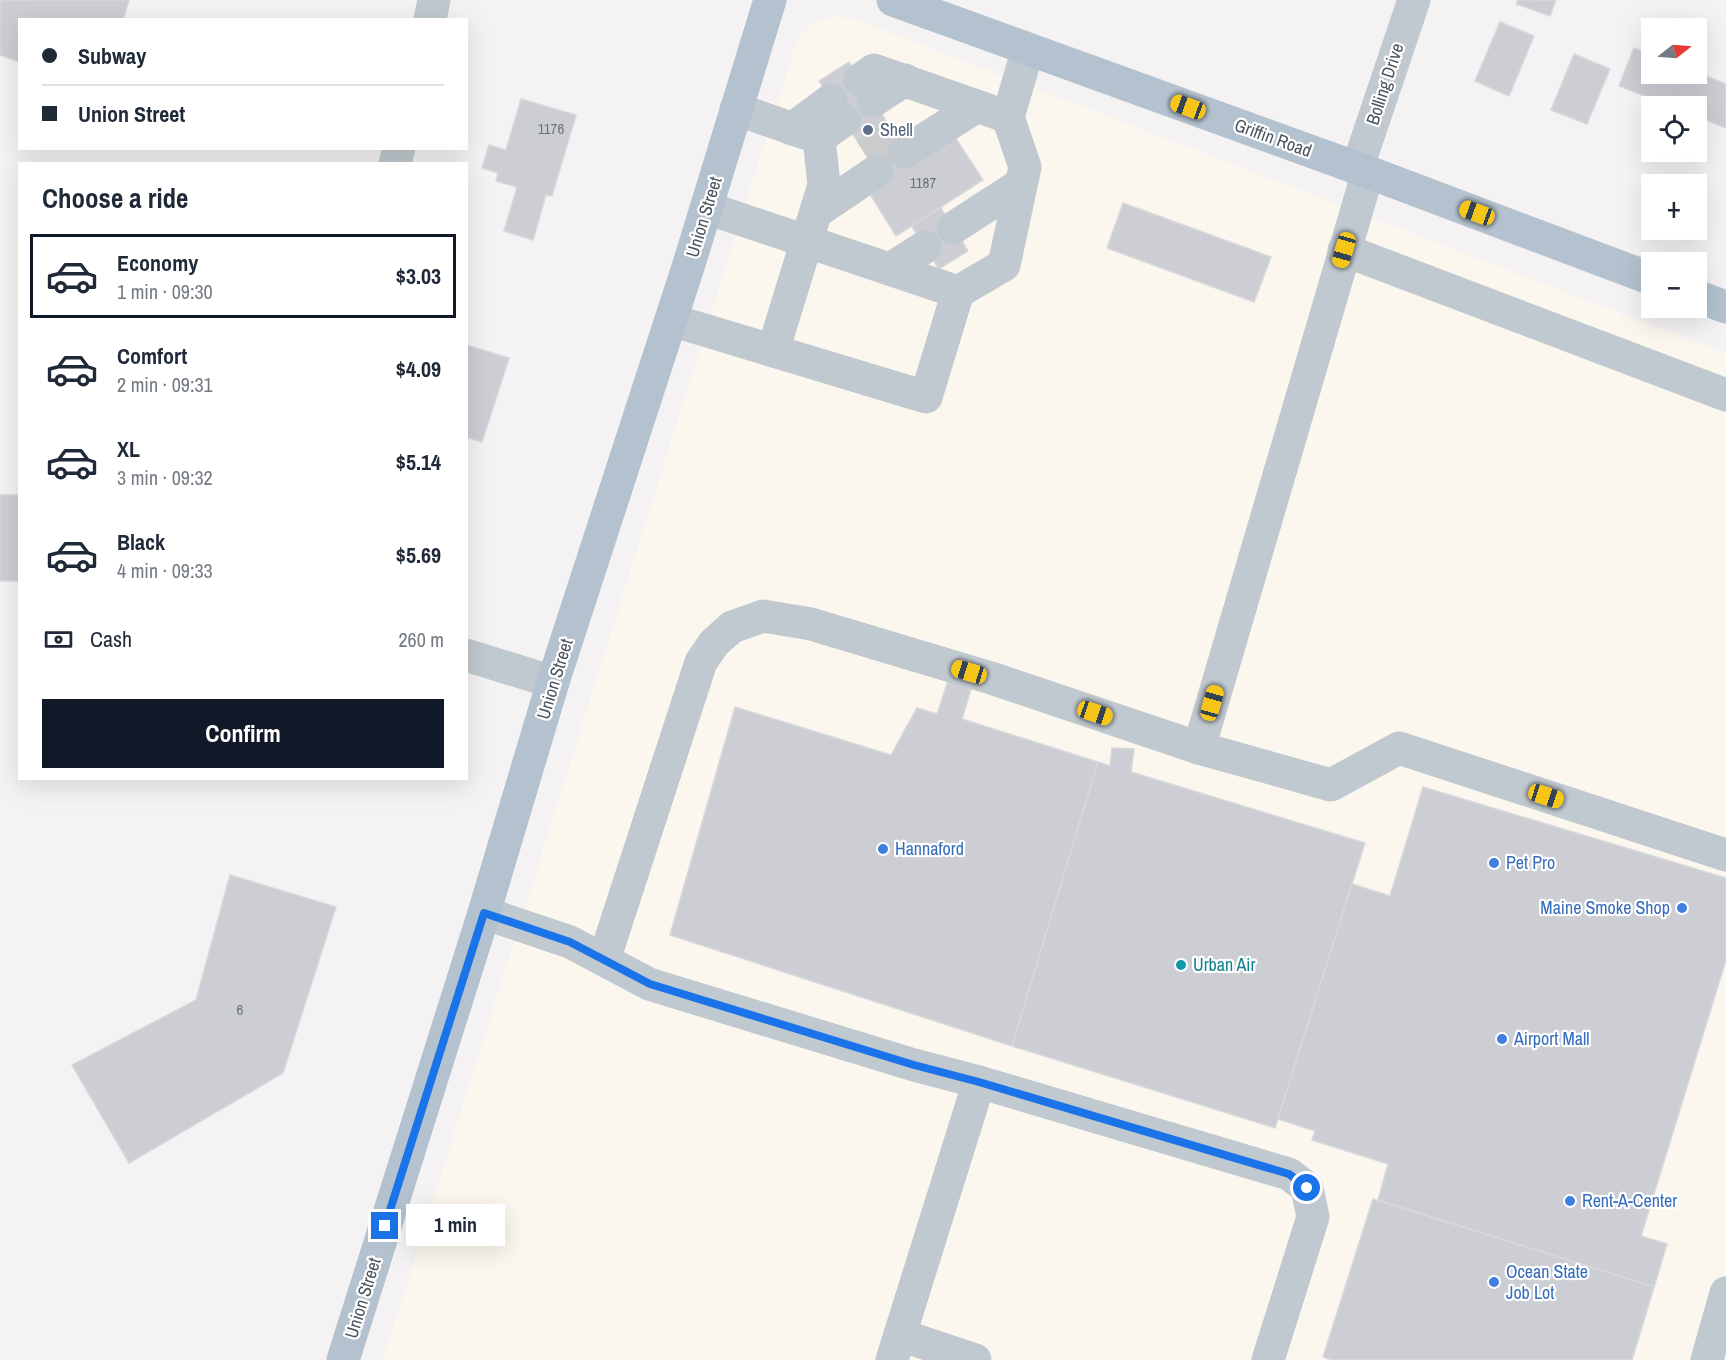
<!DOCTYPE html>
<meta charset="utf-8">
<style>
:root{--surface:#fff;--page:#f2f2f3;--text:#1f2937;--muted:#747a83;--line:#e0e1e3;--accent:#111827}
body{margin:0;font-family:"Archivo Narrow",sans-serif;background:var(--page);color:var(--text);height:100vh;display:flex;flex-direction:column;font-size:22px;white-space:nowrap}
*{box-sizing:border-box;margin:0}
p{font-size:20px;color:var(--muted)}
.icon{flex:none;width:33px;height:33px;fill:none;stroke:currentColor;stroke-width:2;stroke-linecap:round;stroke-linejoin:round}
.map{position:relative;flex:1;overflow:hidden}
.panel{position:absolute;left:18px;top:162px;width:450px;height:618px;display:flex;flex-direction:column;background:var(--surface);border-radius:0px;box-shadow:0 6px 24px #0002}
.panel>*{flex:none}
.top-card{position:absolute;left:18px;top:18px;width:450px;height:132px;border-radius:0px;box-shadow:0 6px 24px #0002;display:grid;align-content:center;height:132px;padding:0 24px;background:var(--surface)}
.needle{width:39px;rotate:73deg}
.controls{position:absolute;left:1641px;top:18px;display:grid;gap:12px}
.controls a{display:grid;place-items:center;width:66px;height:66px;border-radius:0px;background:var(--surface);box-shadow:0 6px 24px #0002;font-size:30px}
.end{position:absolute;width:27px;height:27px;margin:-14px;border:8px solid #1a73e8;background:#fff;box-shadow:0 0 0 3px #fff}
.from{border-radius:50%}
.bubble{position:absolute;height:42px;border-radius:0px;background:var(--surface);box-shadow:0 6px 24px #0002;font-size:20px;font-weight:700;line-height:42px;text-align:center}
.car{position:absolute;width:18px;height:36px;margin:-18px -9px;border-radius:8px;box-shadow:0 0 4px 2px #0007;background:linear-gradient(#f5c518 24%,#345 0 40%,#f5c518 0 76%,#345 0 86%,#f5c518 0)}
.top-card b{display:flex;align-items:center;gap:21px;height:57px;font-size:22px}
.top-card b+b{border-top:2px solid var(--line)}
.top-card i{width:15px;height:15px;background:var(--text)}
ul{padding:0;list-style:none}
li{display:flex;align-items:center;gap:18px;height:84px;margin:0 12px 9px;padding:0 12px;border:3px solid transparent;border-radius:0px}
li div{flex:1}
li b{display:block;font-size:22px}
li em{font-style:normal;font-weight:700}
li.current{border-color:var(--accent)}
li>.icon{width:54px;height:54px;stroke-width:1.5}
h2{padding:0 24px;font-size:27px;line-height:72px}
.pay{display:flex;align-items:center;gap:15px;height:66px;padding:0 24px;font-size:22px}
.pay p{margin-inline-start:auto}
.primary-button{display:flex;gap:12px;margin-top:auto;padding:12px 24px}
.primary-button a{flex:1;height:69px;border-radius:0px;background:var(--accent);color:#fff;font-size:24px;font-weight:700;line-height:69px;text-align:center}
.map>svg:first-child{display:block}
</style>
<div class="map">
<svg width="1726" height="1360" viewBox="0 0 1726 1360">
<rect width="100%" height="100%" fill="#f4f2f2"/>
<!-- commercial -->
<polygon fill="#fcf7ee" points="834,16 857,20 1726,354 1726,1360 383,1360 797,40 806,29 819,21"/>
<!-- building -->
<g fill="#ccced4" stroke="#d6d8dc" stroke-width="1.5">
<polygon points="0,0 129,0 123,20 20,20 20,62 0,55"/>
<polygon points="1518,0 1556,0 1550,16 1516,4"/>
<polygon points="1500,22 1534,36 1509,96 1475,81"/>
<polygon points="1634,48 1652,55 1652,74 1696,72 1726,84 1726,128 1696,116 1696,106 1672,106 1619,86"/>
<polygon points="1574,54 1610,69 1587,124 1551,110"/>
<polygon points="849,62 968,251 939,269 819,81"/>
<polygon points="521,99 576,115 552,196 546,195 533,240 504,231 517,187 496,181 498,173 482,168 489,145 506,150"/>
<polygon points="949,128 983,180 896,236 865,186"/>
<polygon points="1123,203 1271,257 1254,302 1107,248"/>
<polygon points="466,345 509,358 482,442 466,437"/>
<rect x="0" y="495" width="20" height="86"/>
<polygon points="948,681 971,689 962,719 1098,762 1012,1046 670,935 735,707 891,755 917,708 937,714"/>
<polygon points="1112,748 1134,749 1131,772 1365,843 1275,1128 1012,1046 1098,762 1110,766"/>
<polygon points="1423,787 1726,878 1726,960 1641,1236 1667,1244 1654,1287 1378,1200 1388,1164 1312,1140 1315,1131 1278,1119 1352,884 1390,896"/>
<polygon points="230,875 336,907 283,1073 129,1163 72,1065 196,1000"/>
<polygon points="1373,1199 1654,1287 1632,1360 1332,1360 1323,1357"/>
</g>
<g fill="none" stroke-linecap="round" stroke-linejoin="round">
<!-- minor-tunnel -->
<polyline stroke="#cacbcd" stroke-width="33" stroke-dasharray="33 16" stroke-linecap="butt" points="866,155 895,136"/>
<!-- minor -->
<g stroke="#c0c9cf" stroke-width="33">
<polyline points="430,20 434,0"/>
<polyline points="860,80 874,70 1008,117"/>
<polyline points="873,101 905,80"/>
<polyline points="736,109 819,138 824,185 773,351"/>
<polyline points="792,129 831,100"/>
<polyline points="819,138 844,120"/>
<polyline points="905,152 977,106"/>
<polyline points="395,164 399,148"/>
<polyline points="1357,169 1414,0"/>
<polyline points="1368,172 1199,748 1331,785 1399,748 1726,855"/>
<polyline points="707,208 958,292"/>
<polyline points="816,212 877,171"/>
<polyline points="953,228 1021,184"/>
<polyline points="1344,250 1726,395"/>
<polyline points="890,269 925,247"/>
<polyline points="671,320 926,397 958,292 1004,265 1025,167 1008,117 1028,49"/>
<polyline points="466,655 553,682"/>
<polyline points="484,913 570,942 649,984 914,1065 979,1082 1289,1174 1307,1188 1313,1217 1268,1360"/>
<polyline points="604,960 701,662 714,643 732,627 763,616 811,624 991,678 1199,748"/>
<polyline points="900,1335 975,1360"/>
<polyline points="892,1360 979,1082"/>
<polyline points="1707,1360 1726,1293"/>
</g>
<!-- major -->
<g stroke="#b3c2ce" stroke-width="33">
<polyline points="893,0 1368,172 1652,279"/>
<polyline points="1696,296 1726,307"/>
<polyline points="343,1360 484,913 553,682 689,264 770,0"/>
</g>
</g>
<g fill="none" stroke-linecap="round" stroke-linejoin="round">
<!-- route -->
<polyline stroke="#1a73e8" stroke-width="8" points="385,1226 484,913 570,942 650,984 914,1065 979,1082 1289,1174 1307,1188"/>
</g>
<!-- markers -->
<circle fill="#5c6f8a" stroke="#fff" stroke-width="2" cx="868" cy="130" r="6"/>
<g fill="#3f7fe0" stroke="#fff" stroke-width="2">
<circle cx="883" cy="849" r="6"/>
<circle cx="1494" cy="863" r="6"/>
<circle cx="1682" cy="908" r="6"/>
<circle cx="1502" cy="1039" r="6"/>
<circle cx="1570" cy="1201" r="6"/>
<circle cx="1494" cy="1282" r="6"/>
</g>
<circle fill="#0f9aa8" stroke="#fff" stroke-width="2" cx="1181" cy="965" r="6"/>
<g text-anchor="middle" stroke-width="4.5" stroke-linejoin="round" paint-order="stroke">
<!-- number labels -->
<g font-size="15" fill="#6a737c">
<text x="551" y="134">1176</text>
<text x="923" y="188">1187</text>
<text x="240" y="1015">6</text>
</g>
<!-- street labels -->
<g font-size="18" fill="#4a555e" stroke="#fff">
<text transform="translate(1385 84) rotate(-72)" y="6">Bolling Drive</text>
<text transform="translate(1273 138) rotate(20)" y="6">Griffin Road</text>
<text transform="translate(704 217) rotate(-73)" y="6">Union Street</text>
<text transform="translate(555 679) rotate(-73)" y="6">Union Street</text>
<text transform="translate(363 1298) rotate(-73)" y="6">Union Street</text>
</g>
<!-- service labels -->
<g font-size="18" fill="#4e5e75" stroke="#fff" text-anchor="start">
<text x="880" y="136">Shell</text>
</g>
<!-- shop labels -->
<g font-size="18" fill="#366cbe" stroke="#fff" text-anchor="start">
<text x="895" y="855">Hannaford</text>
<text x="1506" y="869">Pet Pro</text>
<text x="1670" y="914" text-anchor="end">Maine Smoke Shop</text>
<text x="1514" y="1045">Airport Mall</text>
<text x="1582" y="1207">Rent-A-Center</text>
<text x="1506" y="1278">Ocean State<tspan x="1506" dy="21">Job Lot</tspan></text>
</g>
<!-- culture labels -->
<g font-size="18" fill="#0d838f" stroke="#fff" text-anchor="start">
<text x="1193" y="971">Urban Air</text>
</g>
</g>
</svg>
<div class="controls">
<a><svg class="needle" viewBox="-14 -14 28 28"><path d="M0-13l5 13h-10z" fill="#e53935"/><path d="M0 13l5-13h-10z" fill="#747a83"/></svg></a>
<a><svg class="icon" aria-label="locate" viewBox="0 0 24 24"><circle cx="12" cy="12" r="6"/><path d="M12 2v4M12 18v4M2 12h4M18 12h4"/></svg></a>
<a>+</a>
<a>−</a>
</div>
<i class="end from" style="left:1307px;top:1188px"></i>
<i class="end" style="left:385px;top:1226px"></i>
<div class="bubble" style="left:406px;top:1204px;width:99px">1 min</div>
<i class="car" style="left:1188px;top:107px;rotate:290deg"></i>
<i class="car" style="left:1477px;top:213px;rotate:290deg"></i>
<i class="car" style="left:1344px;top:250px;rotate:196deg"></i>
<i class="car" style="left:969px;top:672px;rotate:287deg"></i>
<i class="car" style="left:1212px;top:703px;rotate:16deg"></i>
<i class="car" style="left:1095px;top:713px;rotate:109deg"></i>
<i class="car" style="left:1546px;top:796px;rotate:108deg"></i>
<div class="top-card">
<b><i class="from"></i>Subway</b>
<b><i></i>Union Street</b>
</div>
<section class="panel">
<h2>Choose a ride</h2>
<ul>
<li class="current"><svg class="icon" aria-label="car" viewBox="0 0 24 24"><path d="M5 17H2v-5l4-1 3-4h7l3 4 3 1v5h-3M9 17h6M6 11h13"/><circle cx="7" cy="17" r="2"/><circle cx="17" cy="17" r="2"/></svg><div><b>Economy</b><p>1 min · 09:30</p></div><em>$3.03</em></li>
<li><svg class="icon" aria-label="car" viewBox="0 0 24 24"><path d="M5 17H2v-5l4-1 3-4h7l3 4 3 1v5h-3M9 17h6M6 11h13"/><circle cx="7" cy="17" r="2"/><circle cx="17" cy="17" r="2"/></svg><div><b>Comfort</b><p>2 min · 09:31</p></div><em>$4.09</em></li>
<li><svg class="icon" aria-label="car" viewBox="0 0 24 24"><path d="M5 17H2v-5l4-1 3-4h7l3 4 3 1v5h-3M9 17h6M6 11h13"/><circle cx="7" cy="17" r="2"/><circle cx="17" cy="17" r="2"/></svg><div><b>XL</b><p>3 min · 09:32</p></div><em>$5.14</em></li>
<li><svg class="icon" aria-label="car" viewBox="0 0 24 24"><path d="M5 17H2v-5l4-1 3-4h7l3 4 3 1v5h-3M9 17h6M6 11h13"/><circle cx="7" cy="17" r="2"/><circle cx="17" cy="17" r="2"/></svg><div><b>Black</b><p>4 min · 09:33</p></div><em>$5.69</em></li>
</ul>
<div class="pay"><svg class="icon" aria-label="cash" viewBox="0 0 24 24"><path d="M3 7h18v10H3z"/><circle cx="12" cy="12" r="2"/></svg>Cash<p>260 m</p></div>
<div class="primary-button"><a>Confirm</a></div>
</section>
</div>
